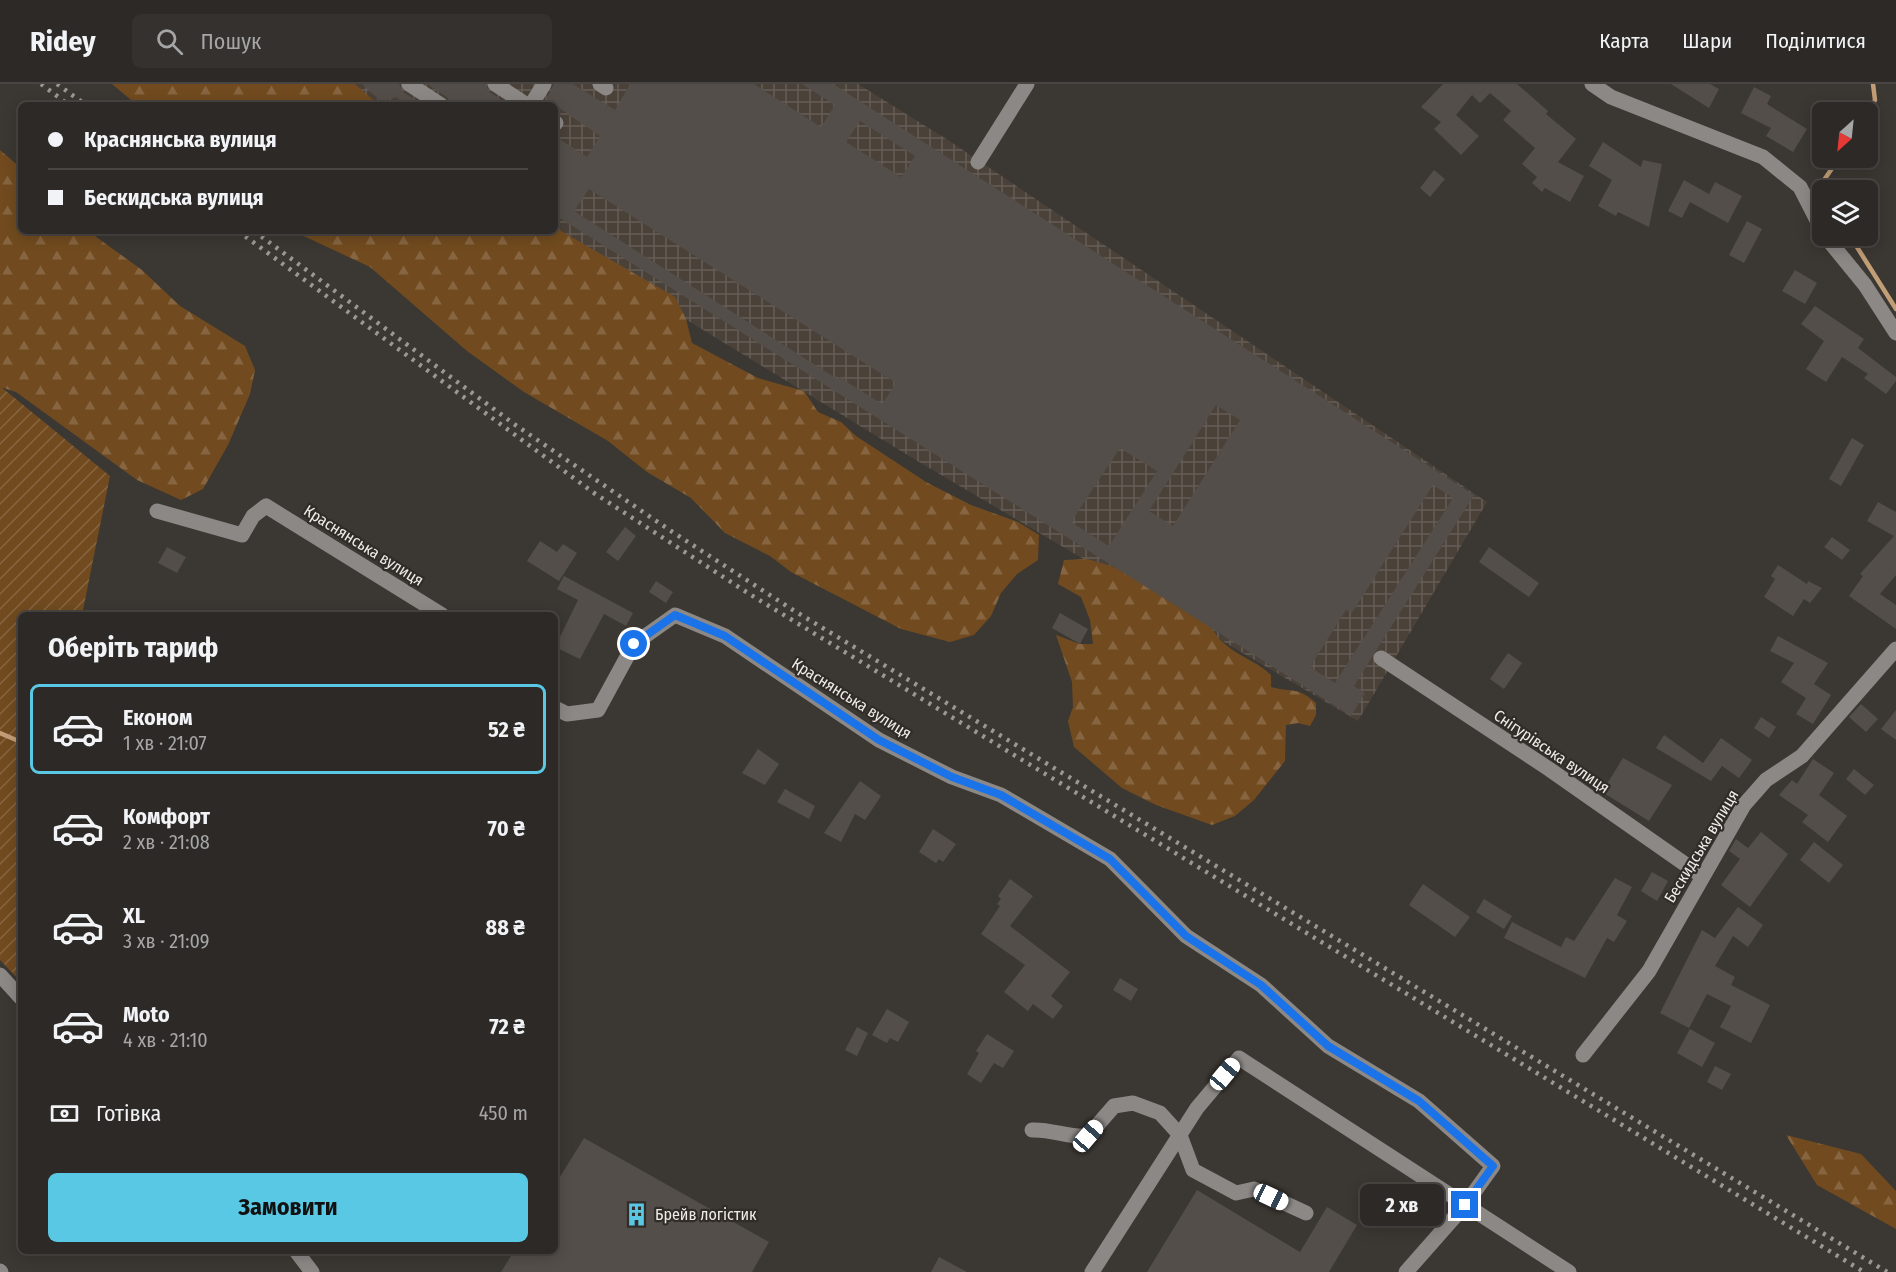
<!DOCTYPE html>
<html lang="uk">
<meta charset="utf-8">
<style>
:root{--surface:#2c2926;--page:#34312e;--text:#f1f3f6;--muted:#a6a6a7;--line:#484543;--accent:#59c8e4}
body{margin:0;font-family:"Fira Sans Condensed",sans-serif;background:var(--page);color:var(--text);height:100vh;display:flex;flex-direction:column;font-size:22px;white-space:nowrap}
*{box-sizing:border-box;margin:0}
p{font-size:20px;color:var(--muted)}
.icon{flex:none;width:33px;height:33px;fill:none;stroke:currentColor;stroke-width:2;stroke-linecap:round;stroke-linejoin:round}
.map{position:relative;flex:1;overflow:hidden}
.drawer{position:absolute;left:18px;top:528px;width:540px;height:642px;display:flex;flex-direction:column;background:var(--surface);border-radius:9px;box-shadow:0 3px 15px #0003,0 0 0 2px var(--line)}
.drawer>*{flex:none}
.guide{position:absolute;left:18px;top:18px;width:540px;height:132px;border-radius:9px;box-shadow:0 3px 15px #0003,0 0 0 2px var(--line);display:grid;align-content:center;height:132px;padding:0 30px;background:var(--surface)}
.needle{width:39px;rotate:207deg}
.buttons{position:absolute;left:1812px;top:18px;display:grid;gap:12px}
.buttons a{display:grid;place-items:center;width:66px;height:66px;border-radius:9px;background:var(--surface);box-shadow:0 3px 15px #0003,0 0 0 2px var(--line);font-size:30px}
.end{position:absolute;width:27px;height:27px;margin:-14px;border:8px solid #1a73e8;background:#fff;box-shadow:0 0 0 3px #fff}
.from{border-radius:50%}
.bubble{position:absolute;height:42px;border-radius:9px;background:var(--surface);box-shadow:0 3px 15px #0003,0 0 0 2px var(--line);font-size:20px;font-weight:700;line-height:42px;text-align:center}
.car{position:absolute;width:18px;height:36px;margin:-18px -9px;border-radius:8px;box-shadow:0 0 4px 2px #0007;background:linear-gradient(#fff 24%,#345 0 40%,#fff 0 76%,#345 0 86%,#fff 0)}
.guide b{display:flex;align-items:center;gap:21px;height:57px;font-size:22px}
.guide b+b{border-top:2px solid var(--line)}
.guide i{width:15px;height:15px;background:var(--text)}
ul{padding:0;list-style:none}
li{display:flex;align-items:center;gap:18px;height:90px;margin:0 12px 9px;padding:0 18px;border:3px solid transparent;border-radius:9px}
li div{flex:1}
li b{display:block;font-size:22px}
li em{font-style:normal;font-weight:700}
li.active{border-color:var(--accent)}
li>.icon{width:54px;height:54px;stroke-width:1.5}
h2{padding:0 30px;font-size:27px;line-height:72px}
.pay{display:flex;align-items:center;gap:15px;height:66px;padding:0 30px;font-size:22px}
.pay p{margin-inline-start:auto}
.button{display:flex;gap:12px;margin-top:auto;padding:12px 30px}
.button a{flex:1;height:69px;border-radius:9px;background:var(--accent);color:#111;font-size:24px;font-weight:700;line-height:69px;text-align:center}
header{display:flex;align-items:center;gap:36px;box-sizing:border-box;height:84px;padding:0 30px;background:var(--surface);border-bottom:2px solid var(--line)}
header strong{font-size:28px}
nav{display:flex;gap:33px;margin-inline-start:auto;font-size:21px}
.search{width:420px;height:54px;background:var(--page);display:flex;align-items:center;gap:15px;box-sizing:border-box;padding:0 21px;border-radius:9px;color:var(--muted);font-size:22px}
.map>svg:first-child{display:block}
</style>
<header>
<strong>Ridey</strong>
<div class="search"><svg class="icon" aria-label="search" viewBox="0 0 24 24"><circle cx="10" cy="10" r="6"/><path d="M15 15l6 6"/></svg>Пошук</div>
<nav><a>Карта</a><a>Шари</a><a>Поділитися</a></nav>
</header>
<div class="map">
<svg width="1896" height="1188" viewBox="0 0 1896 1188">
<defs>
<pattern id="industrial-grid" width="8" height="8" patternUnits="userSpaceOnUse" patternTransform="scale(1.5)"><rect width="8" height="8" fill="#4a4139"/><path d="M0 4h8M4 0v8" fill="none" stroke="#645d56"/></pattern>
<pattern id="forest-firs" width="22" height="20" patternUnits="userSpaceOnUse" patternTransform="scale(1.5)"><rect width="22" height="20" fill="#714b1f"/><path d="M5 1l3.5 6h-7zM16 11l3.5 6h-7z" fill="#866540"/></pattern>
<pattern id="garden-furrows" width="10" height="10" patternUnits="userSpaceOnUse" patternTransform="scale(1.5)"><rect width="10" height="10" fill="#714b1f"/><path d="M-1 1l2-2M0 10L10 0M9 11l2-2" fill="none" stroke="#866540"/></pattern>
</defs>
<rect width="100%" height="100%" fill="#3b3732"/>
<!-- industrial -->
<polygon fill="url(#industrial-grid)" points="342,0 858,0 948,56 1487,418 1358,637 914,375 602,184 555,147 555,21 371,21"/>
<!-- forest -->
<g fill="url(#forest-firs)">
<polygon points="112,0 355,0 379,21 137,21"/>
<polygon points="0,66 21,84 21,147 88,147 142,186 180,222 245,262 255,286 250,310 228,361 203,405 181,416 137,396 16,308 0,303"/>
<polygon points="555,136 561,147 675,213 686,235 692,259 758,294 804,307 818,328 841,338 856,352 926,398 971,421 1018,438 1039,451 1038,476 1017,490 1001,509 991,532 974,551 950,558 901,545 791,488 770,472 725,449 691,414 647,388 608,357 524,308 467,267 370,183 293,147 555,147"/>
<path d="M1087,475L1111,482L1200,521C1207,536 1213,551 1226,561C1240,573 1258,578 1271,591V603C1293,609 1297,602 1316,619V631L1310,642L1298,639L1286,641L1285,677L1254,716L1235,732L1212,741L1156,721L1122,704L1074,663L1068,637L1073,623L1072,598L1056,551L1080,560H1093L1090,536L1081,513L1058,500L1064,476Z"/>
<polygon points="1786,1051 1861,1070 1896,1107 1896,1145 1817,1101"/>
</g>
<!-- garden -->
<polygon fill="url(#garden-furrows)" points="0,302 110,392 82,531 21,531 21,898 0,876"/>
<g fill="none" stroke-linecap="round" stroke-linejoin="round">
<!-- stream -->
<g stroke="#c29e77" stroke-width="4.5">
<polyline points="1868,29 1875,16 1873,0"/>
<polyline points="1820,102 1839,74"/>
<polyline points="1850,152 1896,225"/>
<polyline points="0,649 21,658"/>
</g>
</g>
<!-- building -->
<g fill="#534e4a" fill-rule="evenodd">
<polygon points="362,0 399,0 403,8 423,21 407,21 396,13 381,18"/>
<polygon points="427,0 485,0 489,8 509,21 451,21 447,13"/>
<path d="M554,0H573L615,26L630,0H754L821,43L835,21L802,0H833L1474,411L1354,602L1365,609L1351,632L555,131V52L587,73L600,52L546,15ZM860,37L915,72L901,93L846,58ZM589,105L896,299L882,320L839,293L837,295L574,127ZM1216,321L1240,336L1173,442L1149,427ZM1120,364L1157,387L1109,462L1071,438ZM1433,401L1453,414L1335,599L1310,583L1346,526L1352,529Z"/>
<polygon points="1443,0 1517,0 1548,27 1546,30 1576,55 1558,78 1584,92 1570,118 1545,104 1542,108 1532,99 1537,93 1522,80 1535,64 1503,36 1511,27 1490,9 1480,19 1472,11 1456,31 1479,52 1461,71 1434,45 1441,38 1421,23"/>
<polygon points="1671,0 1710,0 1719,5 1709,24"/>
<polygon points="1754,3 1771,12 1767,20 1807,45 1793,68 1766,52 1771,44 1741,29"/>
<polygon points="1603,58 1641,83 1643,76 1662,80 1649,143 1618,128 1616,132 1598,122 1612,96 1589,82"/>
<polygon points="1434,86 1445,95 1430,113 1420,104"/>
<polygon points="1684,96 1709,110 1715,98 1742,112 1728,139 1690,118 1682,134 1668,127"/>
<polygon points="1747,137 1762,145 1744,179 1729,171"/>
<polygon points="1795,186 1817,199 1805,220 1782,207"/>
<polygon points="1815,222 1864,255 1858,264 1896,293 1896,297 1886,310 1864,294 1868,290 1842,273 1826,298 1806,285 1824,257 1801,240"/>
<polygon points="1852,354 1864,361 1841,402 1829,395"/>
<polygon points="1878,418 1896,428 1896,491 1880,510 1896,521 1896,545 1849,512 1863,492 1860,490 1894,452 1867,437"/>
<polygon points="625,443 636,452 618,477 606,468"/>
<polygon points="1832,453 1850,466 1842,476 1824,463"/>
<polygon points="540,457 557,468 563,460 577,469 559,497 527,477"/>
<polygon points="167,463 186,473 177,489 158,479"/>
<polygon points="1489,463 1539,499 1529,513 1479,478"/>
<polygon points="1778,481 1807,500 1808,497 1822,504 1810,519 1804,515 1793,532 1764,513 1775,495 1771,492"/>
<polygon points="564,492 633,529 626,542 604,530 580,575 555,563 578,516 557,505"/>
<polygon points="656,497 673,508 666,519 649,508"/>
<polygon points="1060,529 1088,545 1080,560 1052,544"/>
<polygon points="1778,552 1828,579 1814,600 1831,611 1813,640 1796,630 1806,614 1781,598 1794,579 1770,567"/>
<polygon points="1508,569 1522,579 1504,605 1490,595"/>
<polygon points="1861,620 1878,635 1866,648 1849,633"/>
<polygon points="1896,626 1896,656 1881,645"/>
<polygon points="1761,633 1776,643 1769,654 1754,644"/>
<polygon points="1664,651 1703,679 1721,654 1752,676 1739,694 1722,682 1711,697 1656,664"/>
<polygon points="758,665 779,680 765,701 742,689"/>
<polygon points="1623,674 1672,701 1649,737 1602,708"/>
<polygon points="1813,675 1834,689 1819,711 1847,732 1828,758 1802,738 1808,731 1779,711 1792,696 1797,700"/>
<polygon points="1854,685 1874,701 1865,711 1846,695"/>
<polygon points="860,697 881,712 865,736 855,730 841,758 824,749"/>
<polygon points="785,705 815,722 809,735 777,718"/>
<polygon points="933,745 956,760 943,778 939,775 936,779 919,768"/>
<polygon points="1761,748 1788,770 1750,823 1721,801 1740,775 1729,767 1736,755 1748,764"/>
<polygon points="1814,758 1843,781 1829,799 1800,776"/>
<polygon points="1652,788 1668,797 1657,817 1641,807"/>
<polygon points="1615,794 1632,803 1617,831 1627,837 1614,858 1607,854 1585,894 1504,854 1512,838 1561,863 1566,853 1574,857"/>
<polygon points="1010,795 1033,812 1010,842 1070,888 1051,912 1063,922 1053,935 1033,920 1028,927 1004,908 1025,881 981,850 1000,822 997,820 1001,815 998,812"/>
<polygon points="1423,800 1470,833 1455,853 1409,821"/>
<polygon points="1484,815 1512,832 1504,845 1476,828"/>
<polygon points="1738,823 1763,841 1748,863 1733,852 1715,882 1735,893 1731,901 1770,921 1751,959 1720,943 1731,922 1707,910 1689,944 1660,929 1702,846 1715,854"/>
<polygon points="1120,894 1138,905 1131,917 1113,906"/>
<polygon points="887,925 909,938 898,958 890,954 887,959 872,951"/>
<polygon points="857,943 868,949 857,972 845,966"/>
<polygon points="1690,945 1715,959 1702,983 1677,969"/>
<polygon points="987,950 1014,967 1003,984 994,979 981,999 967,990 979,969 976,967"/>
<polygon points="1715,982 1731,990 1722,1006 1707,998"/>
<polygon points="584,1054 769,1158 752,1188 501,1188 514,1167 555,1167 555,1101"/>
<polygon points="1197,1106 1300,1168 1327,1123 1357,1141 1329,1188 1147,1188"/>
<polygon points="939,1173 967,1188 931,1188"/>
</g>
<g fill="none" stroke-linecap="round" stroke-linejoin="round">
<!-- minor -->
<g stroke="#8b8886" stroke-width="15">
<polyline points="409,0 441,21"/>
<polyline points="495,0 527,21"/>
<polyline points="600,0 606,4"/>
<polyline points="1592,0 1611,13 1763,73 1800,103 1822,146"/>
<polyline points="531,21 544,0"/>
<polyline points="555,39 556,39"/>
<polyline points="978,78 1027,0"/>
<polyline points="1825,152 1865,201 1896,249"/>
<polyline points="157,427 242,451 253,432 266,422 442,531"/>
<polyline points="1381,574 1549,685 1702,792"/>
<polyline points="555,624 567,630 598,626 634,560 675,531 725,552 879,656 952,693 1001,711 1110,775 1186,852 1261,901 1328,962 1419,1017 1493,1082 1465,1121 1406,1188"/>
<polyline points="0,891 21,914"/>
<polyline points="1583,971 1649,887 1744,721 1766,696 1802,672 1896,565"/>
<path d="M1032,1046C1052,1045 1069,1054 1088,1052L1114,1022L1133,1019L1160,1029L1180,1051L1193,1086L1236,1109L1254,1105L1306,1129"/>
<polyline points="296,1167 312,1188"/>
<polyline points="0,1187 1,1188"/>
<polyline points="1092,1188 1197,1024 1239,974 1569,1188"/>
</g>
<!-- rail -->
<g stroke="#9b9894" stroke-width="4.5" stroke-dasharray="3 6" stroke-linecap="butt">
<polyline points="41,0 69,21"/>
<polyline points="57,0 86,21"/>
<polyline points="238,147 594,409 751,511 1864,1188"/>
<polyline points="254,147 514,340 671,447 793,526 1887,1188"/>
</g>
</g>
<g fill="none" stroke-linecap="round" stroke-linejoin="round">
<!-- route -->
<polyline stroke="#1a73e8" stroke-width="8" points="634,560 675,531 725,552 879,656 952,693 1001,711 1110,775 1186,852 1261,901 1328,962 1419,1017 1493,1082 1465,1121"/>
</g>
<!-- icons -->
<defs>
<symbol id="building-bare" viewBox="-9 -9 18 18"><path d="M-4-6H4V6H1V3H-1V6H-4ZM-2.5-4.3h1.7v1.8h-1.7ZM.8-4.3h1.7v1.8H.8ZM-2.5-1h1.7V.8h-1.7ZM.8-1h1.7V.8H.8Z" fill="#59c8e4" stroke="#312c28" stroke-width="2.5" paint-order="stroke"/></symbol>
</defs>
<g fill-rule="evenodd">
<use href="#building-bare" x="620" y="1114" width="33" height="33"/>
</g>
<g text-anchor="middle" stroke-width="4.5" stroke-linejoin="round" paint-order="stroke">
<!-- street labels -->
<g font-size="16" fill="#eeebe8" stroke="#312c28">
<text transform="translate(364 461) rotate(32)" y="6">Краснянська вулиця</text>
<text transform="translate(852 614) rotate(32)" y="6">Краснянська вулиця</text>
<text transform="translate(1552 667) rotate(34)" y="6">Снігурівська вулиця</text>
<text transform="translate(1701 762) rotate(-59)" y="6">Бескидська вулиця</text>
</g>
<!-- poi labels -->
<g font-size="16" fill="#eeebe8" stroke="#312c28" text-anchor="start">
<text x="655" y="1136">Брейв логістик</text>
</g>
</g>
</svg>
<div class="buttons">
<a><svg class="needle" viewBox="-14 -14 28 28"><path d="M0-13l5 13h-10z" fill="#e53935"/><path d="M0 13l5-13h-10z" fill="#a6a6a7"/></svg></a>
<a><svg class="icon" aria-label="layers" viewBox="0 0 24 24"><path d="M12 4l9 5-9 5-9-5zM3 14l9 5 9-5"/></svg></a>
</div>
<i class="end from" style="left:634px;top:560px"></i>
<i class="end" style="left:1465px;top:1121px"></i>
<div class="bubble" style="left:1360px;top:1100px;width:84px">2 хв</div>
<i class="car" style="left:1225px;top:990px;rotate:40deg"></i>
<i class="car" style="left:1088px;top:1052px;rotate:41deg"></i>
<i class="car" style="left:1271px;top:1113px;rotate:115deg"></i>
<div class="guide">
<b><i class="from"></i>Краснянська вулиця</b>
<b><i></i>Бескидська вулиця</b>
</div>
<section class="drawer">
<h2>Оберіть тариф</h2>
<ul>
<li class="active"><svg class="icon" aria-label="car" viewBox="0 0 24 24"><path d="M5 17H2v-5l4-1 3-4h7l3 4 3 1v5h-3M9 17h6M6 11h13"/><circle cx="7" cy="17" r="2"/><circle cx="17" cy="17" r="2"/></svg><div><b>Економ</b><p>1 хв · 21:07</p></div><em>52 ₴</em></li>
<li><svg class="icon" aria-label="car" viewBox="0 0 24 24"><path d="M5 17H2v-5l4-1 3-4h7l3 4 3 1v5h-3M9 17h6M6 11h13"/><circle cx="7" cy="17" r="2"/><circle cx="17" cy="17" r="2"/></svg><div><b>Комфорт</b><p>2 хв · 21:08</p></div><em>70 ₴</em></li>
<li><svg class="icon" aria-label="car" viewBox="0 0 24 24"><path d="M5 17H2v-5l4-1 3-4h7l3 4 3 1v5h-3M9 17h6M6 11h13"/><circle cx="7" cy="17" r="2"/><circle cx="17" cy="17" r="2"/></svg><div><b>XL</b><p>3 хв · 21:09</p></div><em>88 ₴</em></li>
<li><svg class="icon" aria-label="car" viewBox="0 0 24 24"><path d="M5 17H2v-5l4-1 3-4h7l3 4 3 1v5h-3M9 17h6M6 11h13"/><circle cx="7" cy="17" r="2"/><circle cx="17" cy="17" r="2"/></svg><div><b>Moto</b><p>4 хв · 21:10</p></div><em>72 ₴</em></li>
</ul>
<div class="pay"><svg class="icon" aria-label="cash" viewBox="0 0 24 24"><path d="M3 7h18v10H3z"/><circle cx="12" cy="12" r="2"/></svg>Готівка<p>450 m</p></div>
<div class="button"><a>Замовити</a></div>
</section>
</div>
